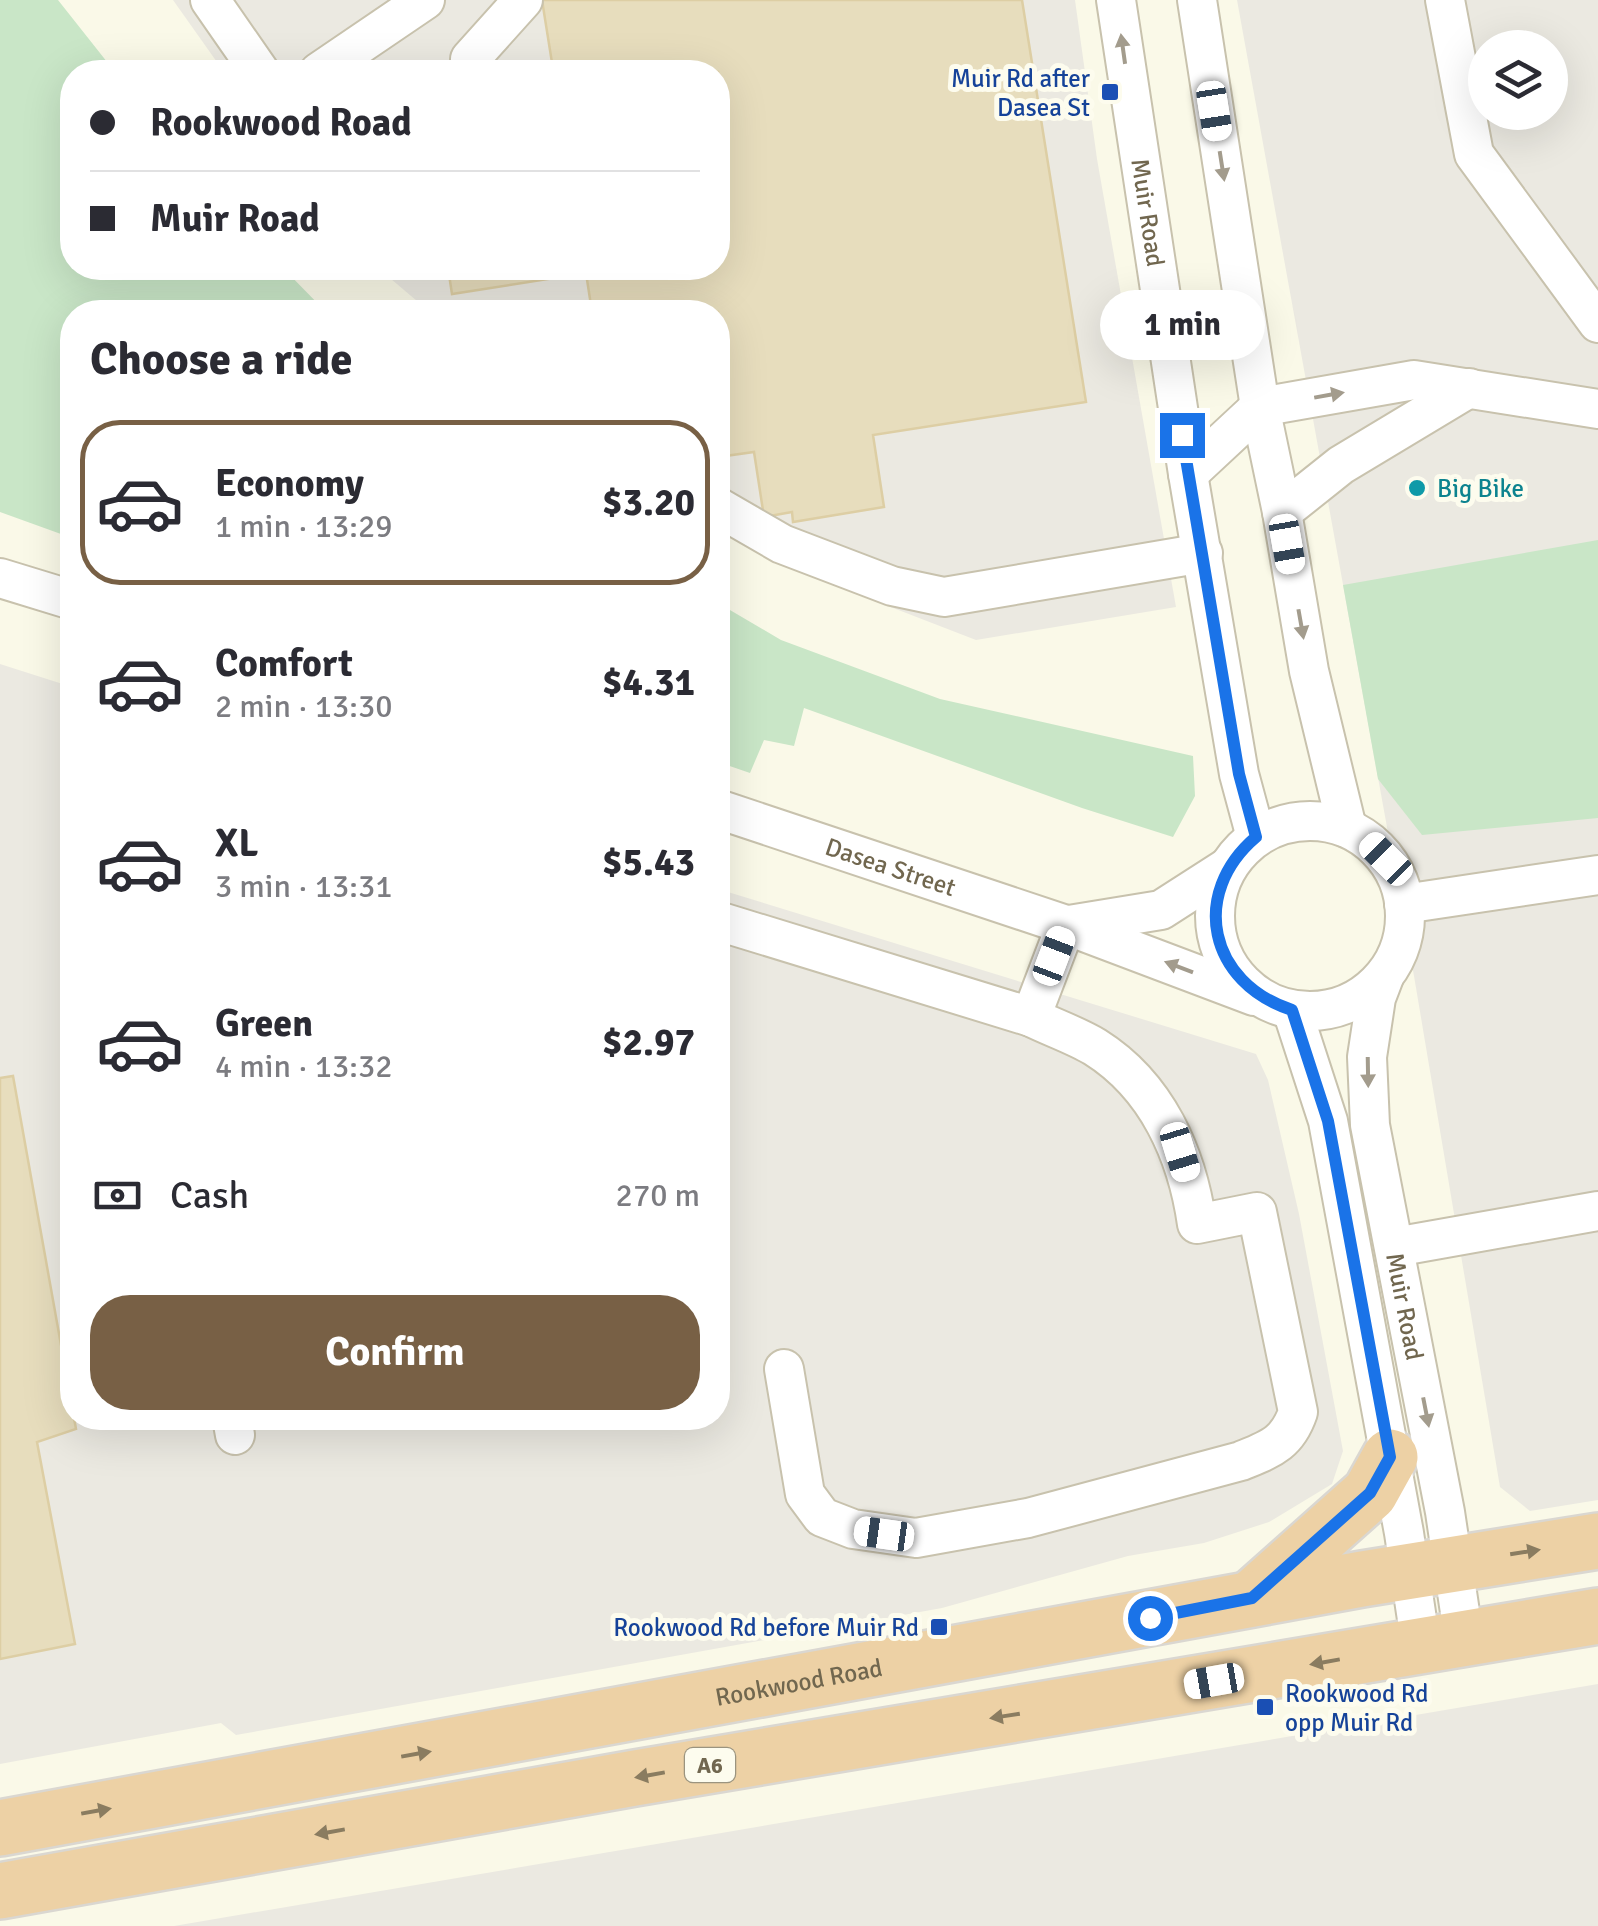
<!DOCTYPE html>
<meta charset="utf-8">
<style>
:root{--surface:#fff;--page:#f7f7f7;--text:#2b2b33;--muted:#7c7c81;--line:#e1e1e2;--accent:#786045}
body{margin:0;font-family:Signika,sans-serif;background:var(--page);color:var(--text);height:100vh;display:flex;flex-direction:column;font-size:38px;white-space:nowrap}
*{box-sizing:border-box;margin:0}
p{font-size:32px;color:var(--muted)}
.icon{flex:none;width:55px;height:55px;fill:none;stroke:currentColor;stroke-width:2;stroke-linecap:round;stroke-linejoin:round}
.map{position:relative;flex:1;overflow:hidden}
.sheet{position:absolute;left:60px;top:300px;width:670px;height:1130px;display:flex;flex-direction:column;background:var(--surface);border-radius:40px;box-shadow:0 10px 40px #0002}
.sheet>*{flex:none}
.top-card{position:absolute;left:60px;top:60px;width:670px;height:220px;border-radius:40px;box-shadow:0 10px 40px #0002;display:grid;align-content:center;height:220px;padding:0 30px;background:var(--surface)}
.tools{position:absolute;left:1468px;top:30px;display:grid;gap:20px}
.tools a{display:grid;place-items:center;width:100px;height:100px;border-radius:50%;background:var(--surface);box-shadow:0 10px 40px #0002;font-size:50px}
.end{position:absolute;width:45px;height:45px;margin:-22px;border:12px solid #1a73e8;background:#fff;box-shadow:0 0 0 5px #fff}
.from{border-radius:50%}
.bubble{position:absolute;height:70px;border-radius:35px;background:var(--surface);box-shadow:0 10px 40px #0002;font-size:32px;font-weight:700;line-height:70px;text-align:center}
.car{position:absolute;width:30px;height:60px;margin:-30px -15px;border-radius:12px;box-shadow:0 0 8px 2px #0007;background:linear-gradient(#fff 24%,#345 0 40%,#fff 0 76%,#345 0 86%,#fff 0)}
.top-card b{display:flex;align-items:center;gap:35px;height:95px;font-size:38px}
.top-card b+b{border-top:2px solid var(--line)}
.top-card i{width:25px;height:25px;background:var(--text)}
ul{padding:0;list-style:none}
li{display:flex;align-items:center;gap:30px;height:165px;margin:0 20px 15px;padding:0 10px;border:5px solid transparent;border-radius:40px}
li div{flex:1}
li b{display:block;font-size:38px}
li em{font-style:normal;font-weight:700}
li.current{border-color:var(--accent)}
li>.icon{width:90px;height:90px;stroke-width:1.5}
h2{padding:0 30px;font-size:45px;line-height:120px}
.pay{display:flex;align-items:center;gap:25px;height:110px;padding:0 30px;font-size:38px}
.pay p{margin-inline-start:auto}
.button{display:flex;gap:20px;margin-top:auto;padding:20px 30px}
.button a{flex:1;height:115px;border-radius:40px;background:var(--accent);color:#fff;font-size:40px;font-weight:700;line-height:115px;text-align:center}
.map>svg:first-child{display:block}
</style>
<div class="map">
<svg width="1598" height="1926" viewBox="0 0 1598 1926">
<rect width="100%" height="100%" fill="#faf9e8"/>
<!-- industrial -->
<g fill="#ebe9e1" fill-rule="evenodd">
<polygon points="173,0 1075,0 1097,159 1176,607 976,640 782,565 718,527 718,312 430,312 378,268 718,268 718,72 224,72"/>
<path d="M1237,0H1598V1500L1530,1511L1500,1487L1414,976ZM1485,48H1550V112H1485Z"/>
<polygon points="0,664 72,687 72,1418 718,1418 718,889 1256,1054 1268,1080 1299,1214 1343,1451 1332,1484 1269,1522 1204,1543 1128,1556 942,1608 236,1735 221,1723 0,1764"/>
<polygon points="1598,1684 1598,1926 174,1926"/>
</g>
<!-- green -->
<g fill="#c9e6c7">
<polygon points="0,0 58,0 115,72 72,72 72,268 283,268 326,312 72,312 72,538 0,512"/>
<polygon points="1598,540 1598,818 1422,835 1378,779 1343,585"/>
<polygon points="718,603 781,640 940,699 1193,756 1195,796 1173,837 1082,808 804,708 794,746 764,740 750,773 718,762"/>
</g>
<!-- building -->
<g fill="#e7ddbd" stroke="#ddcea4" stroke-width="2.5">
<polygon points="542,0 1022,0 1086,402 873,435 884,507 793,522 792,512 764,517 754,452 718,457 718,312 592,312 586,273 452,294 448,268 718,268 718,72 528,72 553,69"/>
<polygon points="13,1076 76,1429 37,1442 75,1644 0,1659 0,1078"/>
</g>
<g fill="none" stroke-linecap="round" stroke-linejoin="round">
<defs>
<g id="minor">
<polyline points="210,0 260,72"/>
<path id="s1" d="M1116,0L1188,474L1239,774L1256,837"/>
<polyline points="1197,0 1260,407 1282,512 1309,671 1347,828"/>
<polyline points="1445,0 1474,154 1598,323"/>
<polyline points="470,59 523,0"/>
<polyline points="319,72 425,0"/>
<polyline points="1188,474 1260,407 1414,380 1598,409"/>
<polyline points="718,507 782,544 892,586 944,597 1203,553"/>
<polyline points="1282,512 1341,465 1469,388"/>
<polyline points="0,578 72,600"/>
<path id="s2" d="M718,809L1066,925L1254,996"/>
<circle cx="1310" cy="916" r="95"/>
<polyline points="1404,904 1598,875"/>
<polyline points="718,921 1031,1017"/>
<polyline points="1069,925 1161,910 1228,867"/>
<path id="s3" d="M1384,977L1376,998L1367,1057L1370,1125L1445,1512L1464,1639"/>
<polyline points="1292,1010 1328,1121 1404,1533 1421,1646"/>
<polyline points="1395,1247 1598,1211"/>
<path d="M784,1369L805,1494L822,1517L853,1529L916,1538L1028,1518L1241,1461C1270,1449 1287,1444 1298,1412L1257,1212L1197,1224C1187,1154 1157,1086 1095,1047C1075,1035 1051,1027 1031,1017L1066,925"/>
<polyline points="232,1418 235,1435"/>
</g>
<g id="highway">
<polyline points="1252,1598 1370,1493 1390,1457"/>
<path id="s4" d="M0,1828L1362,1579L1598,1541"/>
<polyline points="0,1891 635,1778 1598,1616"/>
</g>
</defs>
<!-- minor casing -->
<use href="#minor" stroke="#c8c2ad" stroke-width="42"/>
<!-- highway casing -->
<use href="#highway" stroke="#dad7d1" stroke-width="60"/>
<!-- minor -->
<use href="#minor" stroke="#fff" stroke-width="38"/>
<!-- highway -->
<use href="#highway" stroke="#edd1a5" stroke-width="55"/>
</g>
<!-- one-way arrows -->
<defs><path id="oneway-solid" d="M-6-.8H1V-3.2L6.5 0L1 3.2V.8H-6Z" transform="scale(2.5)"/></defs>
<g fill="#a39c8d">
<use href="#oneway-solid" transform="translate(1123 49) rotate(-98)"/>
<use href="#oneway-solid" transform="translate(1222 166) rotate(81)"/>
<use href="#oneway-solid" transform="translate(1329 395) rotate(-10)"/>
<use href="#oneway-solid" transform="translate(1301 624) rotate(80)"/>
<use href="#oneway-solid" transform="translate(1179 967) rotate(-159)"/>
<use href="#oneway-solid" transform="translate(1368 1072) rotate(89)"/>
<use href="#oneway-solid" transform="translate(1426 1412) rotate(79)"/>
</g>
<g fill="#8a7c60">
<use href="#oneway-solid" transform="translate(1525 1552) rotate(-9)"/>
<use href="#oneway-solid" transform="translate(1325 1662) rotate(170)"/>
<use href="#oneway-solid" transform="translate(1005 1716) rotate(171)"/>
<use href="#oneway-solid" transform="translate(416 1754) rotate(-10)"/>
<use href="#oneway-solid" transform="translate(650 1775) rotate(170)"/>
<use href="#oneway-solid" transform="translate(96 1811) rotate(-10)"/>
<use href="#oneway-solid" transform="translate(330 1832) rotate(170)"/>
</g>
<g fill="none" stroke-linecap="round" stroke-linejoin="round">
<!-- route -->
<path stroke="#1a73e8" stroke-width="12" d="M1150,1618L1252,1598L1370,1493L1390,1457L1328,1121L1292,1010C1209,983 1189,894 1256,837L1239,774L1182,435"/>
</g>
<!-- markers -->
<g fill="#1a4fb4" stroke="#fdfcee" stroke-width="4">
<rect x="1100" y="82" width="20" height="20" rx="5"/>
<rect x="929" y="1617" width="20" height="20" rx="5"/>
<rect x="1255" y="1697" width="20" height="20" rx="5"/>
</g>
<circle fill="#0f9aa8" stroke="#fdfcee" stroke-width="4" cx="1417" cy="488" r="10"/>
<g text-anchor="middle" stroke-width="10" stroke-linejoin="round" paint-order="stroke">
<!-- shield labels -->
<rect fill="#fdfcee" stroke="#9b947f" stroke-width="2.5" x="685" y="1748" width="50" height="34" rx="8"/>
<g font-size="22" font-weight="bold" fill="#71674f">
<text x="710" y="1773">A6</text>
</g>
<!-- transit labels -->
<g font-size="25" fill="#164399" stroke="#fdfcee" text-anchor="end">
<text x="1090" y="87">Muir Rd after<tspan x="1090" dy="29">Dasea St</tspan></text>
<text x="919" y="1636">Rookwood Rd before Muir Rd</text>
<text x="1285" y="1702" text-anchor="start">Rookwood Rd<tspan x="1285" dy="29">opp Muir Rd</tspan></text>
</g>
<!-- street labels -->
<g font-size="25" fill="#71674f" stroke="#fdfcee">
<text dy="9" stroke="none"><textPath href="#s1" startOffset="215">Muir Road</textPath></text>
<text dy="9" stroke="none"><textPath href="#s2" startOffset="182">Dasea Street</textPath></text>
<text dy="9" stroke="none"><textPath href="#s3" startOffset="335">Muir Road</textPath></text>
<text dy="9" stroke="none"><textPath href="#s4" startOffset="812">Rookwood Road</textPath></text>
</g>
<!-- culture labels -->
<g font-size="25" fill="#0d838f" stroke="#fdfcee" text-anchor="start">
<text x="1437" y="497">Big Bike</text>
</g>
</g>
</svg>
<div class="tools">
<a><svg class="icon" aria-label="layers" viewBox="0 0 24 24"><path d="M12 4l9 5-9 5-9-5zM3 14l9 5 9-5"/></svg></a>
</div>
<i class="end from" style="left:1150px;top:1618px"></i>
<i class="end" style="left:1182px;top:435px"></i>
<div class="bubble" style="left:1100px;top:290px;width:165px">1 min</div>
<i class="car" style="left:1214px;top:111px;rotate:171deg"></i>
<i class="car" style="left:1287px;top:544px;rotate:170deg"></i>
<i class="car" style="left:1386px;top:859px;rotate:315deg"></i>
<i class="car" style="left:1054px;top:956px;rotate:21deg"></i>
<i class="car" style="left:1180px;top:1152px;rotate:163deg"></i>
<i class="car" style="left:884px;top:1534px;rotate:278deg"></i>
<i class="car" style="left:1214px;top:1681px;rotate:260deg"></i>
<div class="top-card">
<b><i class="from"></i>Rookwood Road</b>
<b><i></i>Muir Road</b>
</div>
<section class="sheet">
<h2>Choose a ride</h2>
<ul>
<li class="current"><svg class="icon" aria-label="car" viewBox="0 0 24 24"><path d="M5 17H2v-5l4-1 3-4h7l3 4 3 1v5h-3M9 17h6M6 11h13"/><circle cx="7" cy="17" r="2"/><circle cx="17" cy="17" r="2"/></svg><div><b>Economy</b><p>1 min · 13:29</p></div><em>$3.20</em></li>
<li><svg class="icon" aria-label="car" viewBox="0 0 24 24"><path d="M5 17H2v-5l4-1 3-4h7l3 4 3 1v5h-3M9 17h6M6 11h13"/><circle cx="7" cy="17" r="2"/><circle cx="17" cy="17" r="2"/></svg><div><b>Comfort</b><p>2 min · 13:30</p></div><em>$4.31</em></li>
<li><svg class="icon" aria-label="car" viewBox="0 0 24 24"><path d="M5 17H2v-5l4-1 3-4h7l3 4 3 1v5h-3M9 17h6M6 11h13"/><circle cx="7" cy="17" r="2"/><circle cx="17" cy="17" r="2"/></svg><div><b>XL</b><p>3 min · 13:31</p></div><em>$5.43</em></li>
<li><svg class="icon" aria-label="car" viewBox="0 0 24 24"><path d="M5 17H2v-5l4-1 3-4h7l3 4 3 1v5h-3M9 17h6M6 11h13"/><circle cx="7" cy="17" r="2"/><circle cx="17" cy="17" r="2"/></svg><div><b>Green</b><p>4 min · 13:32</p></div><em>$2.97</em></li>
</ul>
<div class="pay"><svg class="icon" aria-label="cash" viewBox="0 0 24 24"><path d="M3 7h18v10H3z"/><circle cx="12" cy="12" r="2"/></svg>Cash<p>270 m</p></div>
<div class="button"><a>Confirm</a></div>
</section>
</div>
